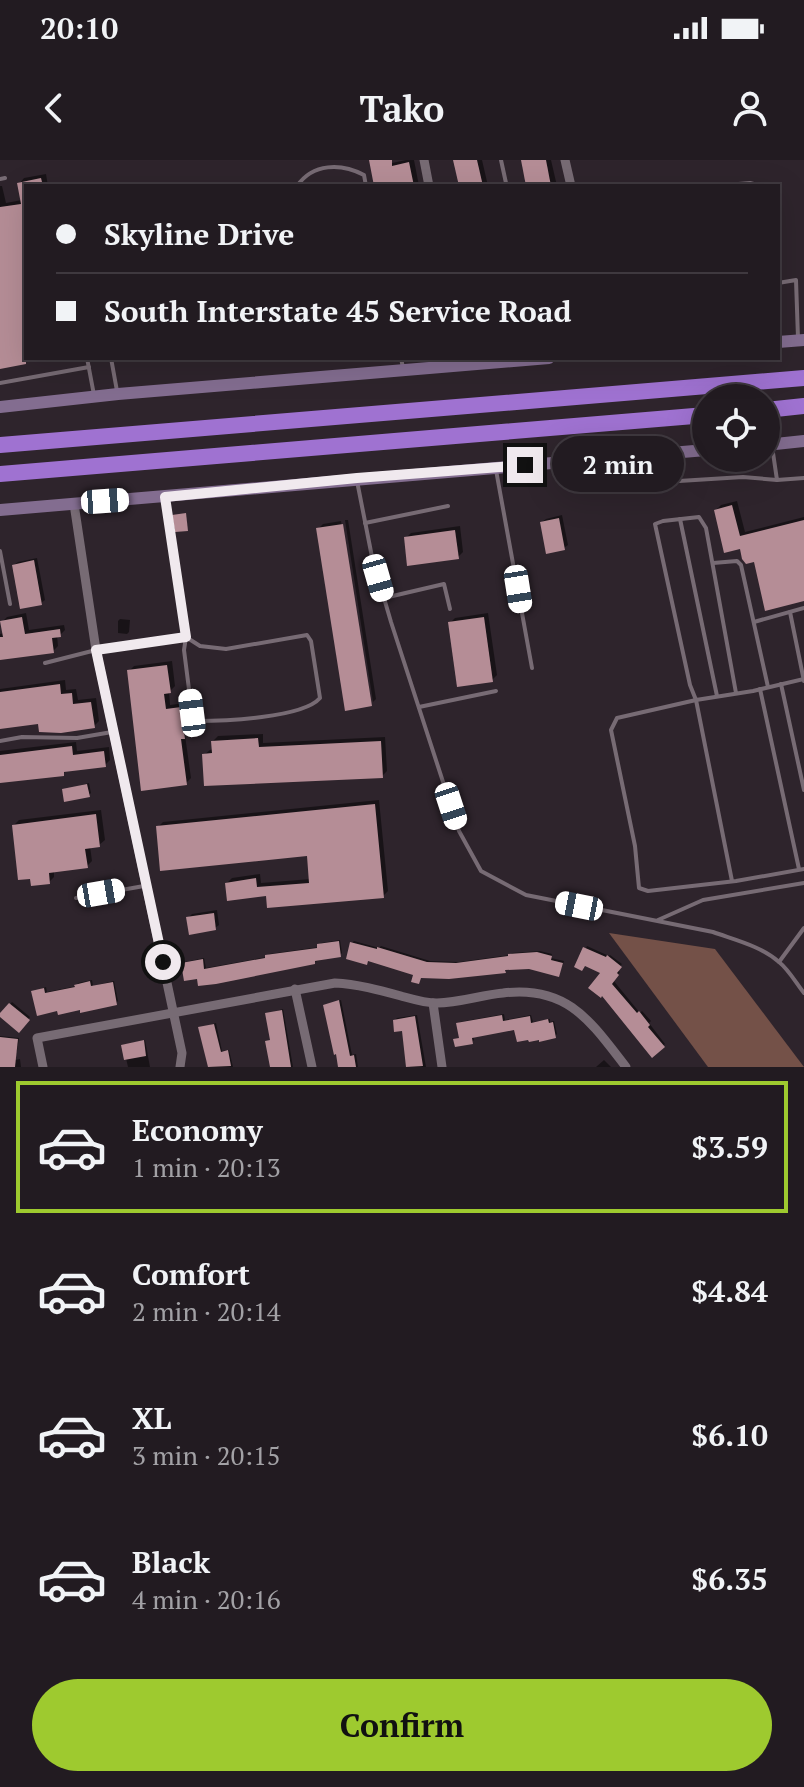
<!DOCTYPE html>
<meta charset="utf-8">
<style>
:root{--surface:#221b21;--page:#2a242a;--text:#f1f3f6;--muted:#a2a1a5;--line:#3f393f;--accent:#9eca2f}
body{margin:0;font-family:"PT Serif",serif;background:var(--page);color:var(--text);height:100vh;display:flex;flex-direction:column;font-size:30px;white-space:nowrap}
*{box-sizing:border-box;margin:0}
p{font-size:26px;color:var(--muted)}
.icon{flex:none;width:44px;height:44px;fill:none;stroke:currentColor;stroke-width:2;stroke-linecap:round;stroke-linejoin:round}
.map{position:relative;height:907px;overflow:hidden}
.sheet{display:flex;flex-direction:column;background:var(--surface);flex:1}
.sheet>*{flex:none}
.top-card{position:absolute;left:24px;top:24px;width:756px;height:176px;border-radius:0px;box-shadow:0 8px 32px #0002,0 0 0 2px var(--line);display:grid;align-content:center;height:176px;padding:0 32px;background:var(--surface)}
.fabs{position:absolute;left:692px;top:224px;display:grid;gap:16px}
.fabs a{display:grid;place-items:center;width:88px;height:88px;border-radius:50%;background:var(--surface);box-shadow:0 8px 32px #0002,0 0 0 2px var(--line);font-size:40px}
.end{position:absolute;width:36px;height:36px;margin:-18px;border:10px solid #f0e9ee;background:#111;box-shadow:0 0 0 4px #111}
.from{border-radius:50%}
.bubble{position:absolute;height:56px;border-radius:28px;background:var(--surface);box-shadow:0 8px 32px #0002,0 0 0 2px var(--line);font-size:26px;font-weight:700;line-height:56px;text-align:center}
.car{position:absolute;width:24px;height:48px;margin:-24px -12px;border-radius:10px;box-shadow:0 0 6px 2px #0007;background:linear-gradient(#fff 24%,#345 0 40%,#fff 0 76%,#345 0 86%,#fff 0)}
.top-card b{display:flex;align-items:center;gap:28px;height:76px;font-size:30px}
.top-card b+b{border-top:2px solid var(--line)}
.top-card i{width:20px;height:20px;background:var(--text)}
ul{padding:14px 0 0;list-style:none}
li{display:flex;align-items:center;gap:24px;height:132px;margin:0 16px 12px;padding:0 16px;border:4px solid transparent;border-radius:0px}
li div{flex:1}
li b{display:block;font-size:30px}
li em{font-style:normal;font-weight:700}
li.active{border-color:var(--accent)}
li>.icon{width:72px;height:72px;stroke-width:1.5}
.primary-button{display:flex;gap:16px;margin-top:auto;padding:16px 32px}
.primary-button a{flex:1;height:92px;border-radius:48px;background:var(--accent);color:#111;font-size:32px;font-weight:700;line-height:92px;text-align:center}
.status{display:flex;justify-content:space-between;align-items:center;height:56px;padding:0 40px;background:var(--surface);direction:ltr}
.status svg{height:22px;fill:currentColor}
header{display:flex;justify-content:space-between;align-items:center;height:104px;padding:0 32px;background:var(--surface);font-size:36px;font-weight:700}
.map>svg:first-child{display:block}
</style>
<div class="status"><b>20:10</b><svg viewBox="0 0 49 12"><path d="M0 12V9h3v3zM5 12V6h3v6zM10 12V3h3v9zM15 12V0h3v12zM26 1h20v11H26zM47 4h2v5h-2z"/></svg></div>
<header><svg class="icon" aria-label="back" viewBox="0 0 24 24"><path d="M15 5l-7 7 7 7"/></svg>Tako<svg class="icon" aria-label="person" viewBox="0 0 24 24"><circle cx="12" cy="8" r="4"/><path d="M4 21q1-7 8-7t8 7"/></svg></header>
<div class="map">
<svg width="804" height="907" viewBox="0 0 804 907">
<rect width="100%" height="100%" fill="#2e242c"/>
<!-- forest -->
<polygon fill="#745148" points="609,773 715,789 804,907 708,907"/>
<!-- shadow -->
<g fill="#0007">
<polygon points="406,0 414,0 419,26 376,26 378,6"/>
<polygon points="455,0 482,0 488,26 461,26"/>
<polygon points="523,0 551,0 557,26 528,26"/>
<polygon points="46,14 48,26 26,26 26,198 48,198 0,207 0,26 2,26 6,43 22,40 19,24 24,18"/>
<polygon points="737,341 745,372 804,357 804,439 741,387 716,350 721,345"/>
<polygon points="562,355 568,385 564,388 542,362 546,359"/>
<polygon points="345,360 348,360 376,539 373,542"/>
<polygon points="341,361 369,543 372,543 347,548 318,369 323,364"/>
<polygon points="460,366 463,392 458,397 406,378 411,373"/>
<polygon points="37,398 45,440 41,443 14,405 18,402"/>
<polygon points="26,453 29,470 64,465 65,470 60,475 57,475 58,486 53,491 0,498 0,474 4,473 2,462 7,457"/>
<polygon points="488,453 497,515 492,520 450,463 455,458"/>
<polygon points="120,459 130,460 129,472 127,474 118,473 118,461"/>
<polygon points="172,501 175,526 169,532 170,545 185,543 189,572 185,575 191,618 186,623 129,511 134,506"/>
<polygon points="65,520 66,530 76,529 78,540 96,538 99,561 94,566 40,562 0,567 0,529"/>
<polygon points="263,574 263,583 385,577 387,611 382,616 204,595 210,590 214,589 213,581 218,576"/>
<polygon points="76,582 77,591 109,587 110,600 105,605 67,610 63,614 0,621 0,591"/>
<polygon points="89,623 91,633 89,635 64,630"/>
<polygon points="379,640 388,731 383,736 268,733 227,723 232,718 260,714 261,723 311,719 309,694 158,667 163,662"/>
<polygon points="101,650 105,680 99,685 90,686 92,701 87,706 54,710 54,717 49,722 14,665 19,660"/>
<polygon points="217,750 219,765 215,768 188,758 192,754"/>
<polygon points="340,780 342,793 340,795 314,802 198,817 183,804 185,802 204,798 206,808 267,797 269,794 319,787 321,783"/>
<polygon points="354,781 379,788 381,786 430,801 459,802 510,795 512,793 540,791 552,794 551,798 564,801 559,815 530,807 507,808 505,811 415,813 352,783"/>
<polygon points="587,786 609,796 610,795 622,804 617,810 620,812 613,820 640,853 642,851 651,861 649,863 665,884 653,895 603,812 585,804 577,806"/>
<polygon points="92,820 93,826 114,821 118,841 116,843 33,832 46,827 47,832 77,826 78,823"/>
<polygon points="341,840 352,895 356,894 358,907 340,907 325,845"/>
<polygon points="12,842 30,857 19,870 1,855"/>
<polygon points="283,849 293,907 272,907 267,882 272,879 267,854"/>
<polygon points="504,854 505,860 531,855 533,862 550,859 550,862 554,861 557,874 555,876 516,868 473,875 474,880 472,882 455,880 461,878 458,864 460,862"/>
<polygon points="417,855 426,907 410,907 404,868 395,860 397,858"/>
<polygon points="216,863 222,891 229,890 233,907 210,907 206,886 200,868"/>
<polygon points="0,876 19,878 17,891 15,893 0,891"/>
<polygon points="145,880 150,907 128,907 123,885"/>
<polygon points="20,899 21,907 0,907 0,903"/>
<polygon points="604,900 611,907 596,907"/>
</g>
<!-- building -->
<g fill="#b58d96">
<polygon points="369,0 392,0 392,6 409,2 414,26 374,26"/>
<polygon points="453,0 477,0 483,26 459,26"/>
<polygon points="521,0 546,0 551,26 526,26"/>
<polygon points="41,18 43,26 26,26 26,204 0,209 0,47 21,44 17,23"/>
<polygon points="732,345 740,376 804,360 804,441 765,451 754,402 746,404 742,399 740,389 724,393 714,350"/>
<polygon points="186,353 188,371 175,372 172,355"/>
<polygon points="559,358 565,390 546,394 540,362"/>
<polygon points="343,364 372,546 345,551 316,368"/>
<polygon points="455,370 459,399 407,406 404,377"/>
<polygon points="34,400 42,445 20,449 12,405"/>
<polygon points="22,457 25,474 60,469 61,477 52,478 54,493 0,500 0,477 3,477 0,461"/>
<polygon points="484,457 493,522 457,527 448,462"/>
<polygon points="167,505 171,533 164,534 166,549 181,547 185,579 181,579 187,625 141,631 127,510"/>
<polygon points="60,524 61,534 72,533 73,544 91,542 95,568 61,573 39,572 38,564 0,569 0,532"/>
<polygon points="258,578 259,587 381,581 383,618 204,626 202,594 212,593 211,581"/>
<polygon points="72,586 73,595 104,591 106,607 64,612 64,616 0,623 0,595"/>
<polygon points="87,624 90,637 64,642 62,629"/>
<polygon points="375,644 384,738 267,748 266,736 227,741 225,723 256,718 257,727 309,723 307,696 160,711 156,666"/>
<polygon points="96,654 100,687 85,689 88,708 49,713 50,724 31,726 30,719 18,720 12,665"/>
<polygon points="214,753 216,770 189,775 186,757"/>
<polygon points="339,781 341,797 315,801 315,804 216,824 198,826 197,819 184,821 181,803 203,799 204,809 265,798 265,795 317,788 317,784"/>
<polygon points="350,782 377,789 377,787 427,802 456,803 508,796 508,794 537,792 552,796 551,800 563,803 559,817 529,809 505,810 506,813 449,819 421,818 419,824 411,822 413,815 368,801 367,805 346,799"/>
<polygon points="583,787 606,797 607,795 622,807 617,813 619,815 612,824 637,853 639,851 650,865 648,867 665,887 652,898 602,836 601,838 588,828 600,813 585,806 582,811 574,807"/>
<polygon points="90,821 91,826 113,822 117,845 80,853 80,850 58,855 57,851 37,856 31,831 44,828 45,833 75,827 74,825"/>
<polygon points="339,840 350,896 354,895 356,907 338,907 336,894 334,895 323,845"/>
<polygon points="9,843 30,860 19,873 0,857 0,853"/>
<polygon points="282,850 291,907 270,907 265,881 270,880 265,853"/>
<polygon points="502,855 503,861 530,856 531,863 548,859 549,863 553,862 556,878 539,882 539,880 529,882 528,880 517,882 514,870 472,878 473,884 455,887 453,879 459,878 456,863"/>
<polygon points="415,856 423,906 406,907 402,871 394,872 393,860"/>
<polygon points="214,864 221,892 228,890 231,906 208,907 198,867"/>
<polygon points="0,877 18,879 15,907 0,907"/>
<polygon points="144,880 146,896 124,900 121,885"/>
</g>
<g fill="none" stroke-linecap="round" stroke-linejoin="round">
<!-- service -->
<g stroke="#776b74" stroke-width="4">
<polyline points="501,0 506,23"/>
<polyline points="0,19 5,18"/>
<path d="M297,26C313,3 341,3 364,15L366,26"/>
<polyline points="715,26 750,23 761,26"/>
<polyline points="778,123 796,120 798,178"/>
<polyline points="87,198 94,235"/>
<polyline points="111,198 117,231"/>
<polyline points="401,198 403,208"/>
<polyline points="0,223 89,207"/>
<polyline points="772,286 777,320 804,318"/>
<polyline points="613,298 615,325 743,317 777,320"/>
<polyline points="496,310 532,508"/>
<path d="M357,321L372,397L391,462L459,671L481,711L526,735L713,772C735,780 761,786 779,802C789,810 796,823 804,833"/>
<polyline points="680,359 717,536"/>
<polyline points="365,363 448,346"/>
<polyline points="0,391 10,444"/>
<polyline points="713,403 737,401 741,405 768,527"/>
<polyline points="384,438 444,424 450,449"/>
<polyline points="790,452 804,521"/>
<polyline points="754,462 804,448"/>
<path d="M307,475L311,481L320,538C303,558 223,561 196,561L192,553L184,490L186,477L200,486L226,489Z"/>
<polyline points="45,503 96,490 186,477 165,340"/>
<polyline points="781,524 804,630"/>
<polyline points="760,529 799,709"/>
<polyline points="736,533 706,368 699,357 663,361 655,364 690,525 696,540 753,531 804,519"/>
<polyline points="419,547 496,531"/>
<polyline points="0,581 22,577 77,578 112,572"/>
<polyline points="732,721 696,540 617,558 611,570 635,686 639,728 648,731 736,721 804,709"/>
<polyline points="76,738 144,726"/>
<polyline points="658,760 703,740 804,723"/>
<polyline points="779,802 804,768"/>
</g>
<!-- minor -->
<g stroke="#776b74" stroke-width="9">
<polyline points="424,0 429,26"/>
<polyline points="565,0 571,26"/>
<polyline points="74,344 96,490 182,893 180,907"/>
<polyline points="295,829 312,907"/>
<polyline points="433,843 442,907"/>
<path d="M43,907L37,878L335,823C357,824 379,830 401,836C412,839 425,843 437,843C459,843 481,835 503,833C568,825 591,862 626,907"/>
</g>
<!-- secondary -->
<g stroke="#836d90" stroke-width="12">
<polyline points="778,182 804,180"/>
<polyline points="0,247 118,234 549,198"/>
<polyline points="766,285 804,281"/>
<polyline points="0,350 706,290"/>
</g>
<!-- motorway -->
<g stroke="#9f72d1" stroke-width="16">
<polyline points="766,250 804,246"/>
<polyline points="0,285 804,218"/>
<polyline points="0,314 706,255"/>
</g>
</g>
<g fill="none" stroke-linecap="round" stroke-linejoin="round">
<!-- route -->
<polyline stroke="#f0e9ee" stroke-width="10" points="163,802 96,490 186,477 165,337 357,318 525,305"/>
</g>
</svg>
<div class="fabs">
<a><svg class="icon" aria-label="locate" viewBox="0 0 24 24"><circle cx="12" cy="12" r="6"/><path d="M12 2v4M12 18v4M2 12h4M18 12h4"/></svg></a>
</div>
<i class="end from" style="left:163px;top:802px"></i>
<i class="end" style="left:525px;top:305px"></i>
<div class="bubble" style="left:552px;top:276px;width:132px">2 min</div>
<i class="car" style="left:105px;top:341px;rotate:86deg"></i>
<i class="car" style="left:378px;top:418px;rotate:164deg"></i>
<i class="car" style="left:518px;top:429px;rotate:171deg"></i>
<i class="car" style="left:192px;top:553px;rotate:353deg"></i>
<i class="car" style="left:451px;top:646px;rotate:162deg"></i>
<i class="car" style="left:101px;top:733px;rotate:80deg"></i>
<i class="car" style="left:579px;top:746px;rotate:281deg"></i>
<div class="top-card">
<b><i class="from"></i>Skyline Drive</b>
<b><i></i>South Interstate 45 Service Road</b>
</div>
</div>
<section class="sheet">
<ul>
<li class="active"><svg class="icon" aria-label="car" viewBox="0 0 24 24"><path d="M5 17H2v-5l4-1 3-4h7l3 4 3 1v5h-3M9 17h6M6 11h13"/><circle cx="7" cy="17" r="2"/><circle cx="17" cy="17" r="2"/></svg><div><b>Economy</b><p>1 min · 20:13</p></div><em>$3.59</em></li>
<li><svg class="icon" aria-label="car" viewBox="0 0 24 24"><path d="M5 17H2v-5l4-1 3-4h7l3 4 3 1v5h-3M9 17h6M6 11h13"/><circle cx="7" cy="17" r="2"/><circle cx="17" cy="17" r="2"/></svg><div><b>Comfort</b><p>2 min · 20:14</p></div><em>$4.84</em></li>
<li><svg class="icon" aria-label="car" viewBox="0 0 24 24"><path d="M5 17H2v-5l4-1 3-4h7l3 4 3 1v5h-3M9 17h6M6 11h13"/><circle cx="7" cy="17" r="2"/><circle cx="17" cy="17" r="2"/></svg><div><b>XL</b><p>3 min · 20:15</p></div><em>$6.10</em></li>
<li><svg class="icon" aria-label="car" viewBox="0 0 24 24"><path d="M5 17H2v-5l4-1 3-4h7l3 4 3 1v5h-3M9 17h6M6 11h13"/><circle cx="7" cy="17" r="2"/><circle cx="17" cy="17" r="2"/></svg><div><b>Black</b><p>4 min · 20:16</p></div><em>$6.35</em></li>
</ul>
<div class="primary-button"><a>Confirm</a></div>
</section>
